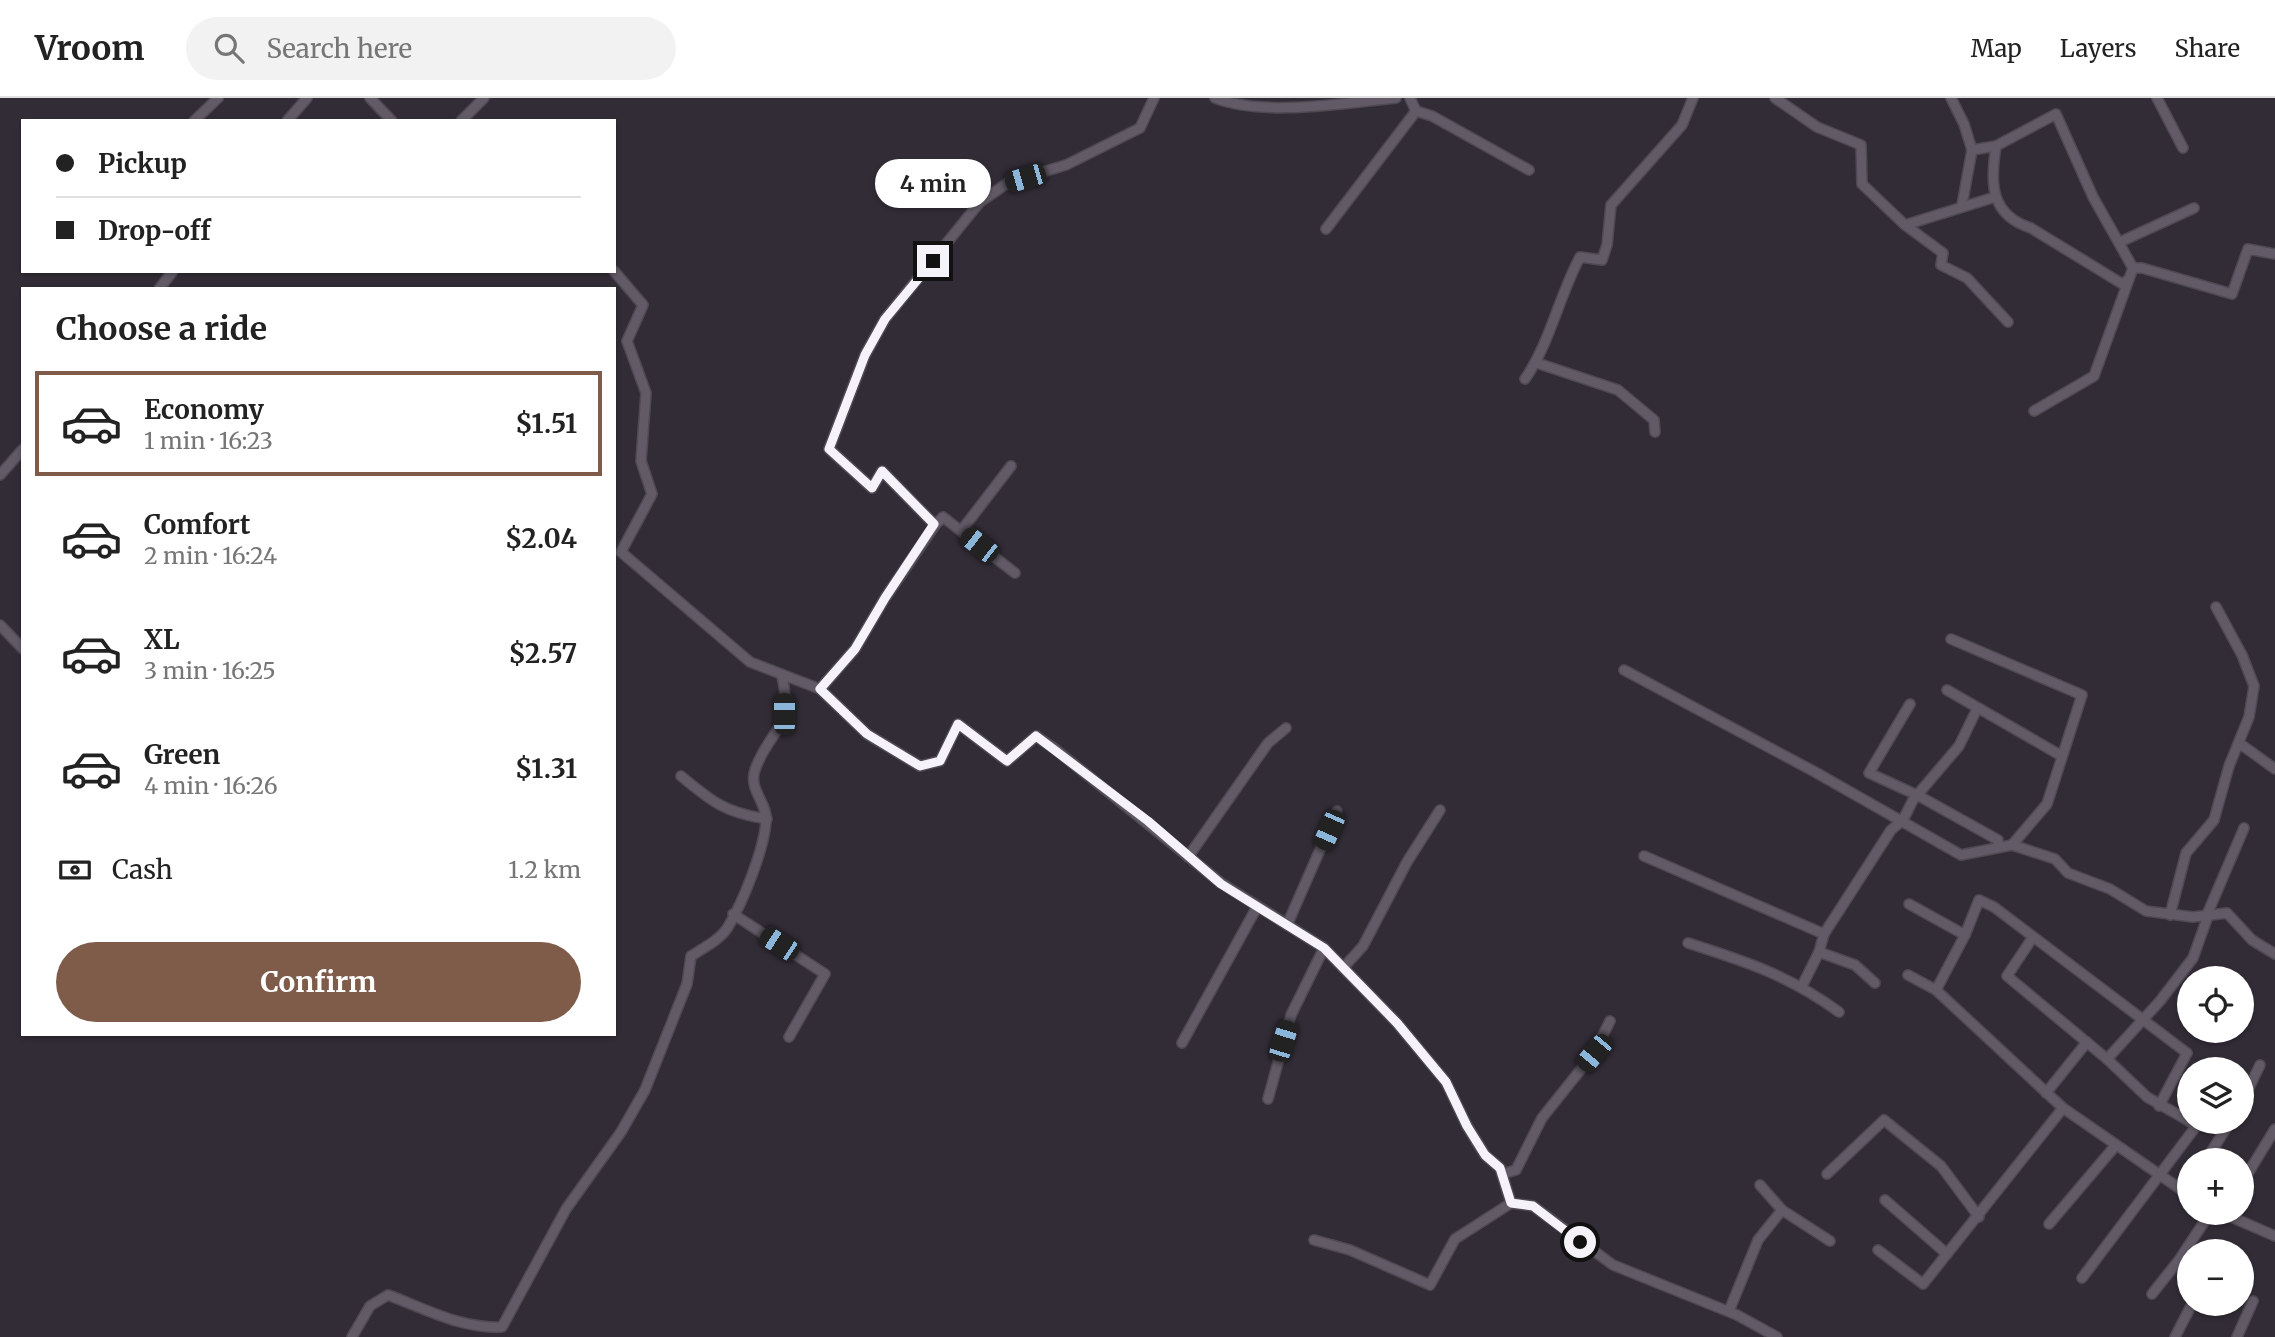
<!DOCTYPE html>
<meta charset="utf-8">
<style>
:root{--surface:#fff;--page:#f2f2f2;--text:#222;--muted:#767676;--line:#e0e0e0;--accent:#7f5c49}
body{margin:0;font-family:Merriweather,serif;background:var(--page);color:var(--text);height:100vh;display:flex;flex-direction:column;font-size:26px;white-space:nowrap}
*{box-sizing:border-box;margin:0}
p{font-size:23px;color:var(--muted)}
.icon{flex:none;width:38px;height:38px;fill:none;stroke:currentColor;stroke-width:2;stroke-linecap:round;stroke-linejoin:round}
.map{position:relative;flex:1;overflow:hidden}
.sheet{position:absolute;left:21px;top:189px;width:595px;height:749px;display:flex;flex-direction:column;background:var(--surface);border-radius:0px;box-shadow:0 2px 5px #0004}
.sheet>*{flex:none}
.hud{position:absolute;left:21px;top:21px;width:595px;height:154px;border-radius:0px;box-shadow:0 2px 5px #0004;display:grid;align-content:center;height:154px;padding:0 35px;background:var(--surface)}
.tools{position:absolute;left:2177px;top:868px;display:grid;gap:14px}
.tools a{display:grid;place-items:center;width:77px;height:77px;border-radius:50%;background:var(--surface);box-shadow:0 2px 5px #0004;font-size:35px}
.end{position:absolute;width:32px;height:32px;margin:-16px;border:9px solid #f6f2f9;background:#111;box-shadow:0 0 0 4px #111}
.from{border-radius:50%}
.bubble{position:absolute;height:49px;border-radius:24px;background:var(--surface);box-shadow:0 2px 5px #0004;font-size:23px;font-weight:700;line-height:49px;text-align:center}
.car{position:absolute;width:21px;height:42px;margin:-21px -10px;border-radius:9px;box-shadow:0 0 5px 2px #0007;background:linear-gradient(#222 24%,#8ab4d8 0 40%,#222 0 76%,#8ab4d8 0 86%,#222 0)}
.hud b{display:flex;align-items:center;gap:24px;height:66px;font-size:26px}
.hud b+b{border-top:2px solid var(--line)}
.hud i{width:18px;height:18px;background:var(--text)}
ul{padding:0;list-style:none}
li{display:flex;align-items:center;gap:21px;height:105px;margin:0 14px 10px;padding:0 21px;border:4px solid transparent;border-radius:0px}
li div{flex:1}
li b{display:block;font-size:26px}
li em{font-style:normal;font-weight:700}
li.active{border-color:var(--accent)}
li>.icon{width:63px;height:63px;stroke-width:1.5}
h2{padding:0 35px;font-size:32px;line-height:84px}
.pay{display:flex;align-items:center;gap:18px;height:77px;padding:0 35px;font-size:26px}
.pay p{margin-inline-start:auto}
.action{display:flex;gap:14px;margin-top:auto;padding:14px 35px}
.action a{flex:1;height:80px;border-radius:42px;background:var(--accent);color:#fff;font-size:28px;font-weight:700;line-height:80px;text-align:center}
header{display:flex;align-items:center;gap:42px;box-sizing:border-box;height:98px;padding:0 35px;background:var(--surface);border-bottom:2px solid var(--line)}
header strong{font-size:33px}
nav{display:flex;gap:38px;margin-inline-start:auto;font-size:24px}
.search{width:490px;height:63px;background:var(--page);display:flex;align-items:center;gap:18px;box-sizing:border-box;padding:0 24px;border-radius:38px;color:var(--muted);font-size:26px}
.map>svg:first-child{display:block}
</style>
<header>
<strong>Vroom</strong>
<div class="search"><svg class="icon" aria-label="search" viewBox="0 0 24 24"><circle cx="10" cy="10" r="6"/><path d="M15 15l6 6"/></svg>Search here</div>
<nav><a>Map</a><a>Layers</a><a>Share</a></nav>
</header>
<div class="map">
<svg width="2275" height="1239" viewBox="0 0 2275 1239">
<rect width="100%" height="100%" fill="#322c36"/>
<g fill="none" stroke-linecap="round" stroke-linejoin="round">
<defs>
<g id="minor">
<polyline points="370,0 392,23"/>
<path d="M1215,0C1264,19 1344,5 1396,0"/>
<polyline points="1775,0 1817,29 1861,47 1862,86 1905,127 1995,99"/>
<polyline points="1951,0 1964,26 1972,52 1996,48 2056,16 2093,99 2133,170"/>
<polyline points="2157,0 2183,50"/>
<polyline points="1416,13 1432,18 1529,72"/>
<polyline points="194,23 218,0"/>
<polyline points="287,23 307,0"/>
<polyline points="461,23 484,0"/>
<path d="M1996,48C1990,85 1990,117 2031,130L2124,187L2126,183"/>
<polyline points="1962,107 1972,52"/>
<polyline points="1905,127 1943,155 1941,167 1967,180 2008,224"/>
<polyline points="1326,131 1416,13 1410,0"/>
<polyline points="2120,144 2194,110"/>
<polyline points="614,173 643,207 627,243 646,295 641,363 652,396 621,454 750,564 820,591 867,636 920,668 940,663 958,626 1007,663 1036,638 1055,651 1221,785 1324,850 1397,925 1446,984 1467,1028 1485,1057 1500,1070 1511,1105 1533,1108 1613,1167 1737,1217 1777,1239"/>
<polyline points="159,191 173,173"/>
<polyline points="1537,265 1618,292 1654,322 1655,334"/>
<path d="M1525,281C1550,245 1559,198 1580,159L1602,162L1607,147L1611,107L1682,27L1693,0"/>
<polyline points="2034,313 2094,278 2133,170 2142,170 2232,196 2248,151 2275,156"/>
<polyline points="0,377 23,351"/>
<polyline points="935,427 943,419 1015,475"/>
<polyline points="961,433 1011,368"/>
<polyline points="0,527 23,551"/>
<polyline points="1951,541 2082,597 2047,706 2012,747"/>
<polyline points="1624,572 1815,674 1961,757 2012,747 2055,761 2068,775 2110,791 2146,813 2193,819 2227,815 2252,842 2275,856"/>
<polyline points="820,591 855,551 885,500 935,427 882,373 872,390 829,351 865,257 885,221 980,104 1009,84 1066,67 1140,30 1154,0"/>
<polyline points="1947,592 2060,657"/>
<polyline points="1910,606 1869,675 1919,698 1998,742 1998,748"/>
<polyline points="2239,645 2275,671"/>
<path d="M681,678C712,704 726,715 767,721"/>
<polyline points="1644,758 1824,836 1819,854 1802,888"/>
<polyline points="1188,759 1268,645 1286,630"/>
<polyline points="1909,806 1965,837"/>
<polyline points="733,816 825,876 789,939"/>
<polyline points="2170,817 2186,755 2214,722 2229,668 2249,619 2254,588 2242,557 2216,509"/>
<polyline points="2206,819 2244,730"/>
<polyline points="1287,827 1337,713"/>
<polyline points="1824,836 1891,732 1903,722 1913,702 1959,648 1977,611"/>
<polyline points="2033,839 2007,878 2107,961 2147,999 2189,1023"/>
<path d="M1688,845C1747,864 1788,877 1839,914"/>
<polyline points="1819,854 1855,867 1875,885"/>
<polyline points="1343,870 1363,848 1407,764 1440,712"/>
<polyline points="1908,877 1936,892 2063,1010 2189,1097"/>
<polyline points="1936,892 1965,837 1979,802 1994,809 2187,955 2159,1008"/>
<polyline points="1182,945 1257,809"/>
<polyline points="2107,961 2160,903 2193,860 2208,818"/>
<polyline points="2046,995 2087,944"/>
<polyline points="1268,1001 1291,917 1324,850"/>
<polyline points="2242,1004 2260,967"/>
<polyline points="2206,1062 2230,1024"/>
<polyline points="1502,1076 1516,1072 1542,1020 1594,955 1610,923"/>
<polyline points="1827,1076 1884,1022 1941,1068 1979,1119"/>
<polyline points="2242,1085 2275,1031"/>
<polyline points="1760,1087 1782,1112 1830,1143"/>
<polyline points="1885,1102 1947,1156"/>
<polyline points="2222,1115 2275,1138"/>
<polyline points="2049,1126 2116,1047"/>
<polyline points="1314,1142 1350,1152 1430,1187 1455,1141 1511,1105"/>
<polyline points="1878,1152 1923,1186 2063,1010"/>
<polyline points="2082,1180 2197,1027 2190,1024"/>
<polyline points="2152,1196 2179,1162 2210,1115"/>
<polyline points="1729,1213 1758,1142 1782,1112"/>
<path d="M352,1239L370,1208L388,1197C426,1211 461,1231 502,1229L566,1111L621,1034L645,992L687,886L691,858C703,850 720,842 728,829C743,804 764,752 766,723C768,706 748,691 755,672C769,631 794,633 782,578"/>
<polyline points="2175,1239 2192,1206"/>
<polyline points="2237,1239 2253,1203"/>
</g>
</defs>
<!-- minor casing -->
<use href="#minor" stroke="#4f4953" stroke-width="12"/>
<!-- minor -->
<use href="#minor" stroke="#625b67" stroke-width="9"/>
</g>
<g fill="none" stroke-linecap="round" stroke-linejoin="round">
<!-- route -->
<polyline stroke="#f6f2f9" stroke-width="9" points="933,163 885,221 865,257 829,351 872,390 882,373 934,426 885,500 855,551 820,591 867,636 920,668 940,663 958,626 1007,663 1036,638 1148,723 1221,786 1324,850 1397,925 1446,984 1467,1028 1485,1057 1500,1070 1511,1105 1533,1108 1580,1144"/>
</g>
</svg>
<div class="tools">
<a><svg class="icon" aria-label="locate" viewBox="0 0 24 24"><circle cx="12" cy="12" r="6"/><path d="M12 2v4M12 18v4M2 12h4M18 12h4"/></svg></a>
<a><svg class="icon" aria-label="layers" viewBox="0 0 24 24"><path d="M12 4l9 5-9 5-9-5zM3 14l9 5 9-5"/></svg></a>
<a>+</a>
<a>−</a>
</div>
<i class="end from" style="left:1580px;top:1144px"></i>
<i class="end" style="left:933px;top:163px"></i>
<div class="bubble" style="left:875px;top:61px;width:116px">4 min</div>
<i class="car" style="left:1025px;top:80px;rotate:254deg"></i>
<i class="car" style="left:979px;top:447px;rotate:308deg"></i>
<i class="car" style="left:784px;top:616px;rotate:0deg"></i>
<i class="car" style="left:1329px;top:732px;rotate:204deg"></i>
<i class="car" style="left:779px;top:846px;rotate:303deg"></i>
<i class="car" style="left:1283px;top:943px;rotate:17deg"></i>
<i class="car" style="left:1594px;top:955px;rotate:220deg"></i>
<div class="hud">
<b><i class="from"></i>Pickup</b>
<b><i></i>Drop-off</b>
</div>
<section class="sheet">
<h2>Choose a ride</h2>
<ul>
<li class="active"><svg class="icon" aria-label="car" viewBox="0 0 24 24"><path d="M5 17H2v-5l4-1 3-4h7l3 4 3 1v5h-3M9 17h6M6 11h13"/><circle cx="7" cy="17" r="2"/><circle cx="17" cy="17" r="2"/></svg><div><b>Economy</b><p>1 min · 16:23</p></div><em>$1.51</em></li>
<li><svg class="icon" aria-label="car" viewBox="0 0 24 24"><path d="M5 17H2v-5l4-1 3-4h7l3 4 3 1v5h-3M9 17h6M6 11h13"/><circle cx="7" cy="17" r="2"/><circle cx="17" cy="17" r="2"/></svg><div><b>Comfort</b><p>2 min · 16:24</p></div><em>$2.04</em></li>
<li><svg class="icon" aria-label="car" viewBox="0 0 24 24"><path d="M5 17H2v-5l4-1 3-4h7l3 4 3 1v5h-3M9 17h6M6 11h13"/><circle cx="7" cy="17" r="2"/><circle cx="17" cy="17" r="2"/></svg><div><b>XL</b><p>3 min · 16:25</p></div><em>$2.57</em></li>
<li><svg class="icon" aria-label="car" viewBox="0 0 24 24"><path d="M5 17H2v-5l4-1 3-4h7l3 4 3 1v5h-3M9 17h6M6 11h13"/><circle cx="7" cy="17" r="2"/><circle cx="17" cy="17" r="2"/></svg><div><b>Green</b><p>4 min · 16:26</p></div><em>$1.31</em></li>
</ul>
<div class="pay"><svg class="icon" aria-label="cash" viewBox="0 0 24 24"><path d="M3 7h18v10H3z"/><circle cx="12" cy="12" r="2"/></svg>Cash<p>1.2 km</p></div>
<div class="action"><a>Confirm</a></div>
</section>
</div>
